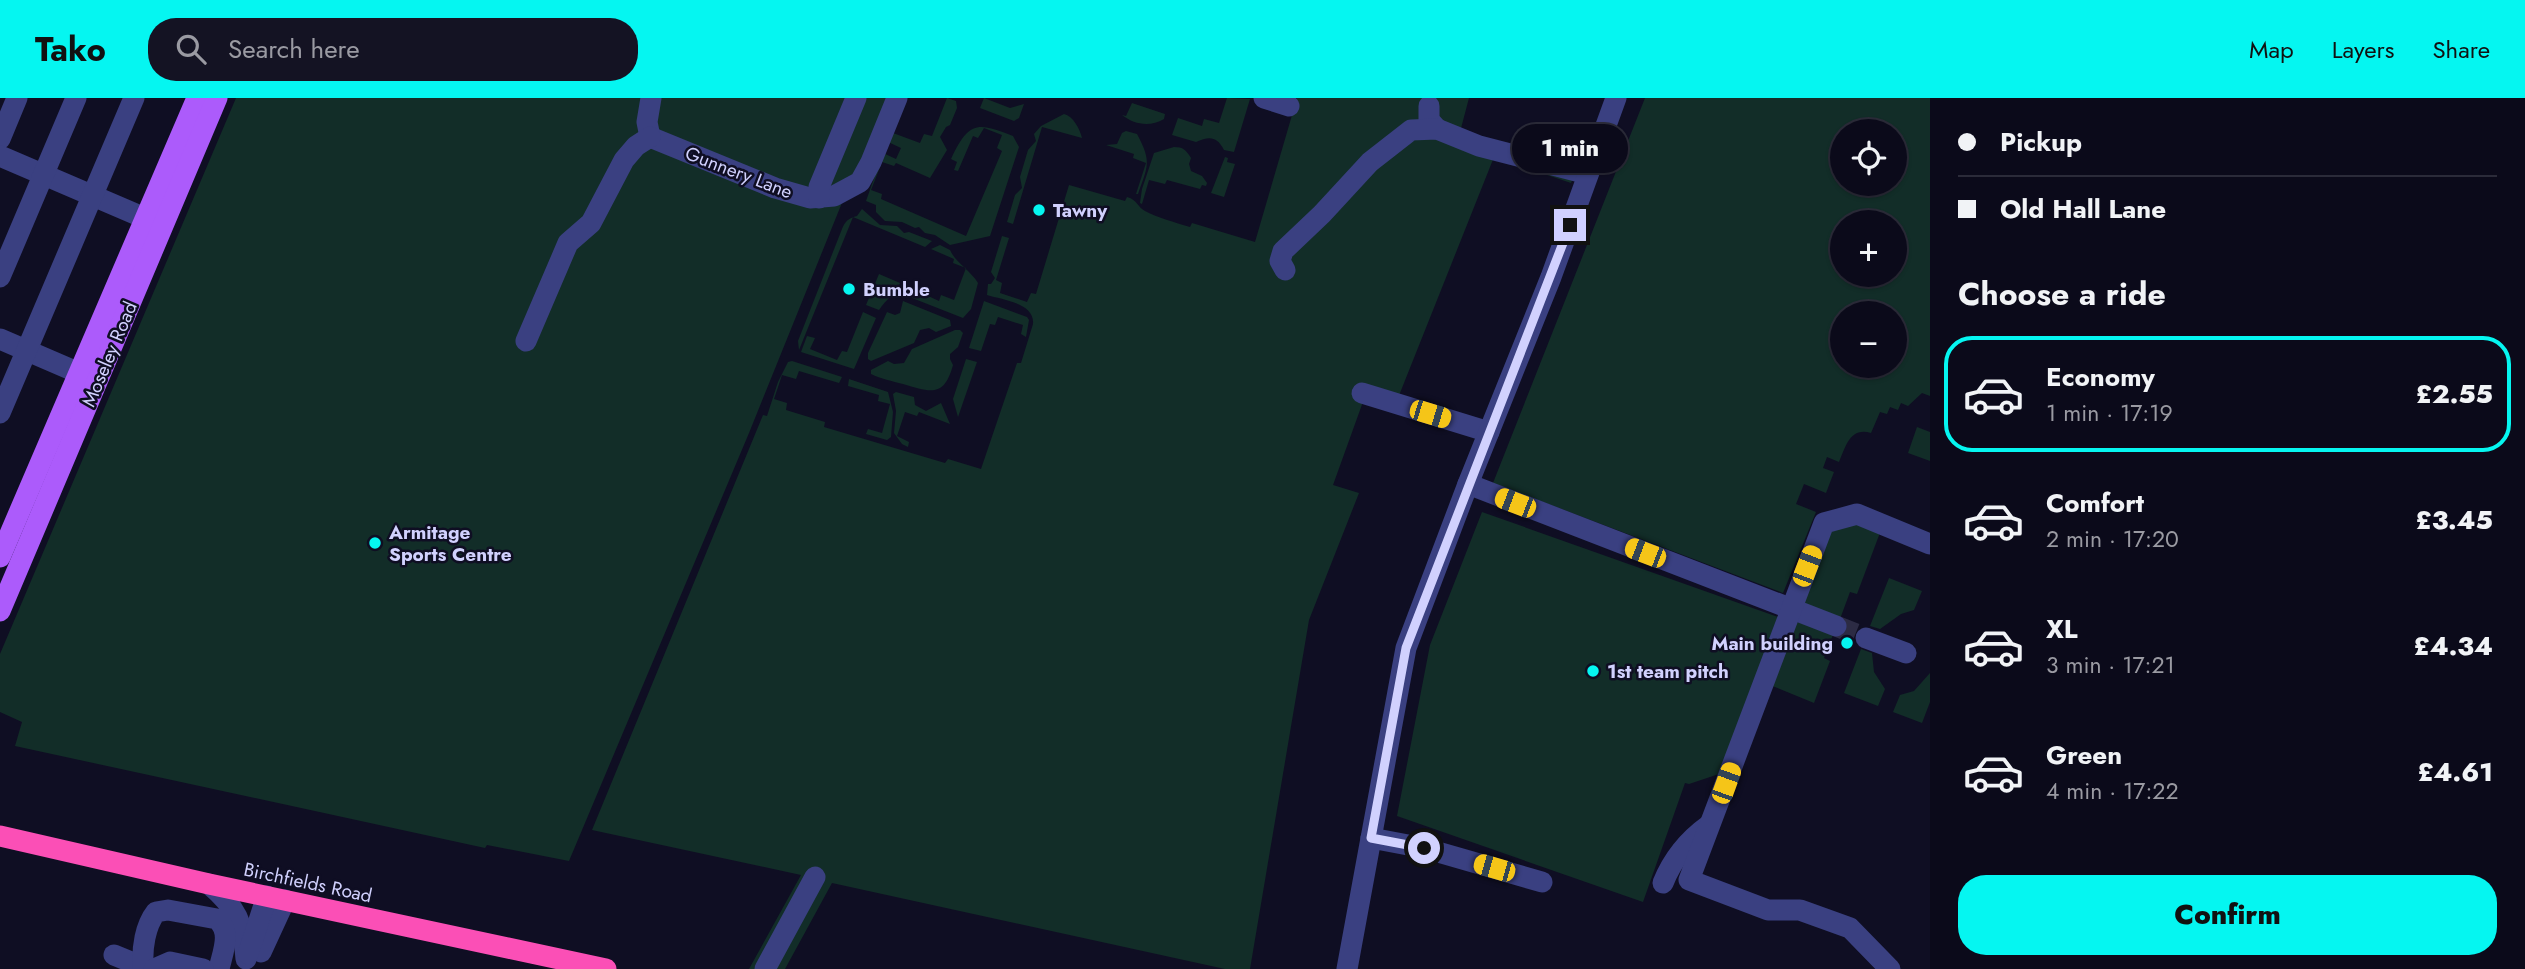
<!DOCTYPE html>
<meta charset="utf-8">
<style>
:root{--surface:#0b0a1a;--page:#141323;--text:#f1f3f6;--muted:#9a9aa2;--line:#2b2b39;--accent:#05f6f1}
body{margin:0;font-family:Jost,sans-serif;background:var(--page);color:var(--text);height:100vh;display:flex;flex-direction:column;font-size:26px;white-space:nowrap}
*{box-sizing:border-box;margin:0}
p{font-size:23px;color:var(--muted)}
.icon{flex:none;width:38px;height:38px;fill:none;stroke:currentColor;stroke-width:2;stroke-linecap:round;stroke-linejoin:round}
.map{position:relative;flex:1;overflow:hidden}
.details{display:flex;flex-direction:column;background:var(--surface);width:595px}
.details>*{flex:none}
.banner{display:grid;align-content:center;height:154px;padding:0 28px;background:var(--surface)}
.controls{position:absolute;left:1830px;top:21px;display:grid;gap:14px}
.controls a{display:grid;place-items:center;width:77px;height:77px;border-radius:50%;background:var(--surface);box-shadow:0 2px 5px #0004,0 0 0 2px var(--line);font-size:35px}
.end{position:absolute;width:32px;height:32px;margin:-16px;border:9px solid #d1d1fe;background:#111;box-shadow:0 0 0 4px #111}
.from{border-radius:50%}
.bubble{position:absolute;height:49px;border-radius:24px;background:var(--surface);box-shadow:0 2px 5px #0004,0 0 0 2px var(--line);font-size:23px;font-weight:800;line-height:49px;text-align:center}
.car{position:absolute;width:21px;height:42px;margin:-21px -10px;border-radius:9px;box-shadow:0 0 5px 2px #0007;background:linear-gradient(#f5c518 24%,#345 0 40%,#f5c518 0 76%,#345 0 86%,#f5c518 0)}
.banner b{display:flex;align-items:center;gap:24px;height:66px;font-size:26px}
.banner b+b{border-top:2px solid var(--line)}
.banner i{width:18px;height:18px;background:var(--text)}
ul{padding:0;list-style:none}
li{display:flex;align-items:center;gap:21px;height:116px;margin:0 14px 10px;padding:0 14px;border:4px solid transparent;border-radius:28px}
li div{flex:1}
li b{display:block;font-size:26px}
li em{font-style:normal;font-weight:800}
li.on{border-color:var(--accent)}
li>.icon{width:63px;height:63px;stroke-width:1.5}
h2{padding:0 28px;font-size:32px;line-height:84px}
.primary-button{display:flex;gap:14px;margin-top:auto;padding:14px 28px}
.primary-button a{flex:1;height:80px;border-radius:28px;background:var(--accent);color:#111;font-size:28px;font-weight:800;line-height:80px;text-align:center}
header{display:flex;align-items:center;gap:42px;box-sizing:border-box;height:98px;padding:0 35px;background:var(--accent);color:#111}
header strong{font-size:33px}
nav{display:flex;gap:38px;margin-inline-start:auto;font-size:24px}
.search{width:490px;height:63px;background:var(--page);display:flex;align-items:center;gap:18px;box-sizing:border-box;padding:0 24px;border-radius:28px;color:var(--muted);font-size:26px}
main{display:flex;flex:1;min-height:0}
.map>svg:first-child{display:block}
</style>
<header>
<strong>Tako</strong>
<div class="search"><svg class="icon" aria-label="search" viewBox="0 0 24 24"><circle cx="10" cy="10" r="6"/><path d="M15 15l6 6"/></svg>Search here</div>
<nav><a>Map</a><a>Layers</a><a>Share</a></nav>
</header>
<main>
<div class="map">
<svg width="1930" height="871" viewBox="0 0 1930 871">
<rect width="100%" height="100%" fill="#0f0e23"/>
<!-- green -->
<g fill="#122d28" fill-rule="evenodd">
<polygon points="236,0 889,0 869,48 854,75 749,335 569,763 487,747 485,750 15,648 22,624 0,614 0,556"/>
<path d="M947,0L956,3L957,10L950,27L946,29L940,39L947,52L930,80L896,65L894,68L882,64L871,92L882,96L881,101L966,138L1002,53L997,50L1002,37L984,30L978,40L973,38L958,73L954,72L957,64L951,61C969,23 977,24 1013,38L1019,49L990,138L950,147L935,137L925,135L919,129L915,130L902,124L885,123L876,114V107L866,103L883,55L896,61L901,50L888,44L893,35L920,45L924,36L932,38Z"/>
<polygon points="984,0 1010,10 1024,6 1019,20 1014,23 980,10"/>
<path d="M1227,0L1250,1L1234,54L1224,52C1217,38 1209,38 1196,44L1172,37L1178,20L1202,28L1204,21L1219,25Z"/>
<path d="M1297,0H1469L1460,34L1499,45L1580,61L1571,85L1494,59L1398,300L1364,301L1333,387L1359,395L1309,522L1250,871H1225L832,785L785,871H749L801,777L592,732L763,317L767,318L778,284L788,264L792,263L842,279L839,285L799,273L796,281L782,277L774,301L787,305L786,312L825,324L824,329L945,365L948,361L981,371L1017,265H1021L1033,226C1035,205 1003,202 987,197L988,186H991L995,180L991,174L1002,138L1009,140L996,182L1002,185L1000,195L1027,204L1031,195L1036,196L1069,87L1125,103L1127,99C1138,102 1137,109 1145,113C1158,120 1174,124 1190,129L1192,125L1255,144Z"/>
<path d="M1645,0H1930V298L1922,295L1908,308L1901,305L1898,312L1890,309L1887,316L1880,314L1871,335C1850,329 1846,348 1839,364L1827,359L1823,370L1834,374L1826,395L1804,386L1796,406L1816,414L1783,495L1493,385ZM1843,33H1895V86H1843ZM1843,124H1895V177H1843ZM1843,215H1895V268H1843Z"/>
<path d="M1132,5L1165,16L1164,21C1150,29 1135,27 1122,17L1126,18Z"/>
<path d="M1064,16C1073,18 1080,31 1082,40L1042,29L1013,126L1007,124L1015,97L1022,90L1020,79L1028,52L1036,43L1034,36L1041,28Z"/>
<path d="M1126,33L1137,36C1152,64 1148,68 1138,96H1136L1146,65L1133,60L1134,56L1106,47L1117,46L1122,35Z"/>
<path d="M1174,49C1183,49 1186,52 1191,60L1189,66L1191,73L1202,78L1207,85L1206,88L1202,87L1200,91L1167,82L1165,86L1149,82L1142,106L1140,105L1142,91L1154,55Z"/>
<polygon points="1225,59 1228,60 1227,64 1235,66 1224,99 1211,95"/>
<path d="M862,111L880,127L897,128L904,135L909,134L932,143L925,149L853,119L799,252L798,243L842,131C845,123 849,120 857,118Z"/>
<path d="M940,147L950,152C955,164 971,173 978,185L971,211L963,220L907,198L909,192L913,191L939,203L941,197L954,202L966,170L953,165L954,161L931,151Z"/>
<path d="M879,176L900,185C895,197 886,201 879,212L866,207Z"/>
<polygon points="903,203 950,222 951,228 936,234 929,230 920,232 914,245 871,263 868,261 868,255 887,214 895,217 900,215"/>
<polygon points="984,203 1027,219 1029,222 1026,239 1021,236 1023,227 998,219 995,227 990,226 981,253 969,250"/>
<polygon points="863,214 876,220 854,271 801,254 807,238 815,240 810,251 837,262 842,253 847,254"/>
<path d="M955,232H960L963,235L958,249L950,256V261L953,267C944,300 931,294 903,286C892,283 881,281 871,276V272L888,263L894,266L904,265L912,251Z"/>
<polygon points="966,261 977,264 958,319 953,301"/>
<polygon points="849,281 888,294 893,314 891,339 887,342 866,336 868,331 882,335 890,306 878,303 879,297 848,288"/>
<polygon points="896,294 914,299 915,307 926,313 941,305 950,326 919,314 917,318 905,314 897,338 909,344 908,349 902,346 894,335 896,313 893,296"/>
<polygon points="1917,329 1930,334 1930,363 1908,355"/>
<polygon points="1482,414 1778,519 1719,676 1689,686 1685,685 1643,804 1397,718 1430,547"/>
<polygon points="1854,422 1881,432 1857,496 1850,494 1840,521 1805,507 1802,501 1830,429"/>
<polygon points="1889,480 1922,493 1914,512 1901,516 1880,531 1870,528"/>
<polygon points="1799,524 1833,537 1824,560 1830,563 1814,605 1770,587 1794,525"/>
<polygon points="1861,551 1872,555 1874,574 1885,591 1878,608 1844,595"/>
<polygon points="1930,575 1930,604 1922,625 1893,614 1900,597 1914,593"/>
</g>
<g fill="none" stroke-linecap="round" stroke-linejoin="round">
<!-- minor-tunnel -->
<polyline stroke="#2c2b44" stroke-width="21" stroke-dasharray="21 10" stroke-linecap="butt" points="1836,528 1866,540"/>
<!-- minor -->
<g stroke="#3a4081" stroke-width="21">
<polyline points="1264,0 1289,8"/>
<polyline points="1429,8 1429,22 1437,31"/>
<polyline points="650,39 775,90 810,100 834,98 860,84 871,64 897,0"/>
<polyline points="650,39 647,24 651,0"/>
<polyline points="0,41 17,0"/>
<polyline points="0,58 161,127"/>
<polyline points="819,100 819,89 856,0"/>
<polyline points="1285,172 1280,163 1283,153 1322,116 1370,64 1411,32 1437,31 1479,48 1588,76"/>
<polyline points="0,179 76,0"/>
<polyline points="0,241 79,275"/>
<polyline points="526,243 568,145 591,125 624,62 636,48 650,39"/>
<polyline points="1362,295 1489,334"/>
<polyline points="0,315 134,0"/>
<polyline points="1468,386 1836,528"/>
<polyline points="1866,540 1906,555"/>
<polyline points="1371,740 1424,750 1542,784"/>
<path d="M1663,785C1673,760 1688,742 1709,727"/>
<path d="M209,786C237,810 243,824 246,861"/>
<polyline points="261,854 285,802"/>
<polyline points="248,856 267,798"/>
<polyline points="114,857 148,871"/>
<path d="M143,868C142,850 145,828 156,814L168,812L217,821C232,834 223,853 219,871"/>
<polyline points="154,871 170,864 203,871"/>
<polyline points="765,871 815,779"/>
<polyline points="1347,871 1406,550 1468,386 1551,179 1616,0"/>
<polyline points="1890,871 1850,830 1800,812 1768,812 1689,782 1824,425 1857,416 1930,446"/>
</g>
<!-- major -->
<g stroke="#ac5bfb" stroke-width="21">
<polyline points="0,459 197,0"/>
<polyline points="0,513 217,0"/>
</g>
<!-- highway -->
<polyline stroke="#fb4fb6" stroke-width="21" points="0,738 209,786 606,871"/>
</g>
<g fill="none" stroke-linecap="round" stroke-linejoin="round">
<!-- route -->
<polyline stroke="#d1d1fe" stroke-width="9" points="1424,750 1371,740 1406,550 1570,127"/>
</g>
<!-- markers -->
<g fill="#05f6f1" stroke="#0f0e23" stroke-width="2.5">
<circle cx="1039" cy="112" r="7"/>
<circle cx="849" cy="191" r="7"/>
<circle cx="375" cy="445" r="7"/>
<circle cx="1847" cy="545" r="7"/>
<circle cx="1593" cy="573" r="7"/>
</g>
<g text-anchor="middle" stroke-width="5" stroke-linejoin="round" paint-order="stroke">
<!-- street labels -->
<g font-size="19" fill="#d1d1fe" stroke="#0f0e23">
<text transform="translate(739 74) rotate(21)" y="7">Gunnery Lane</text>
<text transform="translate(109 256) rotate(-67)" y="7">Moseley Road</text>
<text transform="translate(308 784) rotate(12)" y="7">Birchfields Road</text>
</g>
<!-- poi labels -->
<g font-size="19" font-weight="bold" fill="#d1d1fe" stroke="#0f0e23" text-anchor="start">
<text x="1053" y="119">Tawny</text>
<text x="863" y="198">Bumble</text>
<text x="389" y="441">Armitage<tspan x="389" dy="22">Sports Centre</tspan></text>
<text x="1833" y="552" text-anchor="end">Main building</text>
<text x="1607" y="580">1st team pitch</text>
</g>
</g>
</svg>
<div class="controls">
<a><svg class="icon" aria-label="locate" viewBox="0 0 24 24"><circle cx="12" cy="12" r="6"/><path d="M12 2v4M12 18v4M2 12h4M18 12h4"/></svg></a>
<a>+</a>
<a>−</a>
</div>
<i class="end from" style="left:1424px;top:750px"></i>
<i class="end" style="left:1570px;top:127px"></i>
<div class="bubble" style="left:1512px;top:26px;width:116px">1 min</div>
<i class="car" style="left:1430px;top:316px;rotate:107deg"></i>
<i class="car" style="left:1515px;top:405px;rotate:291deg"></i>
<i class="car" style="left:1645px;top:455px;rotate:291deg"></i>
<i class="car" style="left:1807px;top:468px;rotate:21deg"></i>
<i class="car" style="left:1726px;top:685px;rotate:20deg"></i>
<i class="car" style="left:1494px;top:770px;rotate:286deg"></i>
</div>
<section class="details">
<div class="banner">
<b><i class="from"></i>Pickup</b>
<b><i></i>Old Hall Lane</b>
</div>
<h2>Choose a ride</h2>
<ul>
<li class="on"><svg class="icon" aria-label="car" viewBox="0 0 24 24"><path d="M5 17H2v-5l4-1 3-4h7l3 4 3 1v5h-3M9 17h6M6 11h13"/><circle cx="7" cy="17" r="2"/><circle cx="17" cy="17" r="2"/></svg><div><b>Economy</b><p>1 min · 17:19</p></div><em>£2.55</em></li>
<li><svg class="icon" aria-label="car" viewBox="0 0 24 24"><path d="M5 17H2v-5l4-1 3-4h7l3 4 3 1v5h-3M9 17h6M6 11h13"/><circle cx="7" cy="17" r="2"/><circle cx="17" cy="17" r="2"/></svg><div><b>Comfort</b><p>2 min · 17:20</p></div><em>£3.45</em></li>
<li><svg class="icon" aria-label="car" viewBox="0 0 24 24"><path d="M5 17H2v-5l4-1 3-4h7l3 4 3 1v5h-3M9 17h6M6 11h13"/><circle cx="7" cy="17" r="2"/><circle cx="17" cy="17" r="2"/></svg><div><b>XL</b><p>3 min · 17:21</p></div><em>£4.34</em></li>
<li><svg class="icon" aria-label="car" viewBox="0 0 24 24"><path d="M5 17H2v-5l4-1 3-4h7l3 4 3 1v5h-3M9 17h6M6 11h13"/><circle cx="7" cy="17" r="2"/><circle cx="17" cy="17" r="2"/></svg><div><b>Green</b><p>4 min · 17:22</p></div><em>£4.61</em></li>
</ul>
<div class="primary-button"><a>Confirm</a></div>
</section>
</main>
